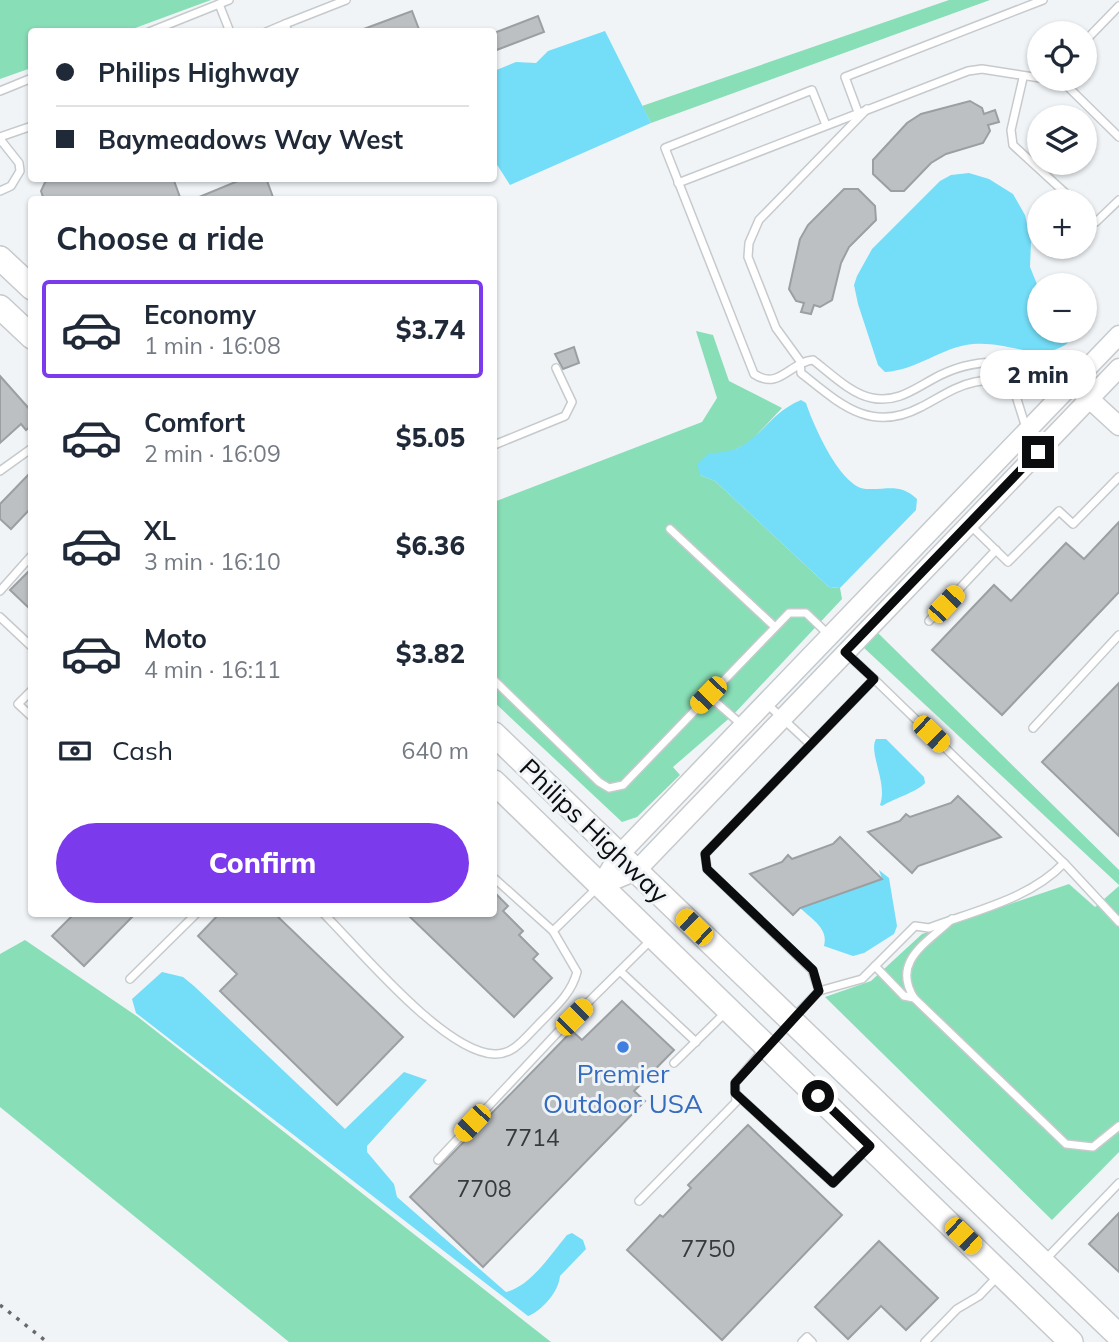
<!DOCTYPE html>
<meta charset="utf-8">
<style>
:root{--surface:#fff;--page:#f2f2f3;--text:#1f2937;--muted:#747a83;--line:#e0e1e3;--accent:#7c3aed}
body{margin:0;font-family:Mulish,sans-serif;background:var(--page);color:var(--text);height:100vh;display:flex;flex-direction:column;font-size:26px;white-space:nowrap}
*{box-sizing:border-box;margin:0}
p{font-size:23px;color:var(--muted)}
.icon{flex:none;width:38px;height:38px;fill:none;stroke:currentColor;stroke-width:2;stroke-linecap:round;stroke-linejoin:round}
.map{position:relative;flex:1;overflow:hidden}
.panel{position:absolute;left:28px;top:196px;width:469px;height:721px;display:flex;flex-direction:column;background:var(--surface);border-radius:7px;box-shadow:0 2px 5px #0004}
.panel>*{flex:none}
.top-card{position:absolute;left:28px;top:28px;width:469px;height:154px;border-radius:7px;box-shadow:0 2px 5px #0004;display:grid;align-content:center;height:154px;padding:0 28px;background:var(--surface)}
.fabs{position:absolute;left:1027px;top:21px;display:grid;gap:14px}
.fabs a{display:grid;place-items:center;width:70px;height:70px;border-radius:50%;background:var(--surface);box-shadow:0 2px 5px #0004;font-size:35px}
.end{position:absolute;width:32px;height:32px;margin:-16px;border:9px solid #0b0c0d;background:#fff;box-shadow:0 0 0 4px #fff}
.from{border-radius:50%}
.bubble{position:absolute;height:49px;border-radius:24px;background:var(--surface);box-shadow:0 2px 5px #0004;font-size:23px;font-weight:800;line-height:49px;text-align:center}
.car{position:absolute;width:21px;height:42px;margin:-21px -10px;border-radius:9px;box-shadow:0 0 5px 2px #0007;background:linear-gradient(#f5c518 24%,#345 0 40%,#f5c518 0 76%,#345 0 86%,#f5c518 0)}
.top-card b{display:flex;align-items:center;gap:24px;height:66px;font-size:26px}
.top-card b+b{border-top:2px solid var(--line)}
.top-card i{width:18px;height:18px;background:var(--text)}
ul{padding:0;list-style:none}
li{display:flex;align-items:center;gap:21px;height:98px;margin:0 14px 10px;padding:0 14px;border:4px solid transparent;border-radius:7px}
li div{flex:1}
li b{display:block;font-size:26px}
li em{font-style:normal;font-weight:800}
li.on{border-color:var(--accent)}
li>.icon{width:63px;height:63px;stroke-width:1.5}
h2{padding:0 28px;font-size:32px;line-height:84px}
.pay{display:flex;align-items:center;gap:18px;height:77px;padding:0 28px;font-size:26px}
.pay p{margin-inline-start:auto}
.button{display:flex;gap:14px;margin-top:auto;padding:14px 28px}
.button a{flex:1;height:80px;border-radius:42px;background:var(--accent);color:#fff;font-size:28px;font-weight:800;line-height:80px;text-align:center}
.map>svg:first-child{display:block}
</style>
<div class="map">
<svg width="1119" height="1342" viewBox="0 0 1119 1342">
<rect width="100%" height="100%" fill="#f0f4f7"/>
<!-- green -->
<g fill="#88deb6">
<polygon points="0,0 211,0 127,31 32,32 31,68 0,79"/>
<polygon points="949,0 990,0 651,123 642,106"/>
<polygon points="696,331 713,335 729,381 782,408 749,443 727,453 700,475 715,481 829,587 840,588 842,599 733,715 673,767 680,775 637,817 622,822 494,702 494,502 702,422 717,398"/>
<polygon points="878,633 1119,870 1119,885 863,647"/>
<polygon points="1069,884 1095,907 1119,886 1119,1152 1052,1220 825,997 871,981 922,934"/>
<polygon points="25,940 138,1017 551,1342 289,1342 0,1107 0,954"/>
</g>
<!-- water -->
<g fill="#74ddf7">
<polygon points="605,31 651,123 510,185 494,160 494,71 516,62 536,63 548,51"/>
<path d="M969,173L989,179L1013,194L1025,215L1031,242L1030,267L1039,289L1040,331H1080C1048,371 1015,340 973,344C941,347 918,370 885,372L878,365L858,304L854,285L857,276L872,249L940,181L951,175Z"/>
<path d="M801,400L806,403C813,424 841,489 867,489C888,490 900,483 917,499L916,510L840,588L829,587L715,481L700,475L697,464L709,453C759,454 760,417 801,400Z"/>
<path d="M876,739H886L924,777L925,783C917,792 895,798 882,806L880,805C888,782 868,753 876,739Z"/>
<path d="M879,870L889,878L897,926L894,934L864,953L853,956L824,946C829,929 812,919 800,908L882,879Z"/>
<path d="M162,972L183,977L194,986L345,1129L404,1072L427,1080L367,1146V1152L394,1184L397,1197L506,1292C531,1286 551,1254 567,1235L572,1233L583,1240L586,1249L560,1276C559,1291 542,1311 528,1316L136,1013L132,999Z"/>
</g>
<!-- building -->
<g fill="#bcc0c3" stroke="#9b9fa2" stroke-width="2">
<polygon points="412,11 420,32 361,32 361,30"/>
<polygon points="538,16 544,32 494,51 494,33"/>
<polygon points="970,101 982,108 984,114 995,110 999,122 988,125 990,131 983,143 946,154 931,163 904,191 891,191 873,174 873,160 907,123 921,114"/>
<polygon points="47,178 173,178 181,200 44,200 41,191"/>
<polygon points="245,178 266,178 274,200 192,200"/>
<polygon points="844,189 858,189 875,206 876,220 849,247 841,263 832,300 820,307 814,305 811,314 801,312 804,303 796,301 789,289 800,239 808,225"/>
<polygon points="574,347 579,363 563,369 555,354"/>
<polygon points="0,376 32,412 32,425 26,430 21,424 0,443"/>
<polygon points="32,471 32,507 11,529 0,519 0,504"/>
<polygon points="1119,522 1119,592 1002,715 932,650 994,585 1011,601 1066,543 1084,559"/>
<polygon points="32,568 32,611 10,590"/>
<polygon points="1119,683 1119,836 1042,762"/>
<polygon points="958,796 1001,837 918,866 912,873 868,832 900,821 906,814 910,817 951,803"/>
<polygon points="840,837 882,879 800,908 793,915 750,874 782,862 788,855 792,859 833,844"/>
<polygon points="494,892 508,906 503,911 523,931 519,935 538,954 533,959 552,978 514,1017 407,914 494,914"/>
<polygon points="74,914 135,914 84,966 52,936"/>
<polygon points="219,914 275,914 403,1037 337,1105 220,991 237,974 198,936"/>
<polygon points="622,1001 674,1050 634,1091 645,1101 483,1267 410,1197 572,1031 582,1040"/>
<polygon points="748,1125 842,1215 722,1340 627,1250 660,1215 663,1217 691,1188 688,1185"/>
<polygon points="1119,1213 1119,1272 1089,1244"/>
<polygon points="879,1241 938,1298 906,1330 881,1306 848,1339 815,1307"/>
</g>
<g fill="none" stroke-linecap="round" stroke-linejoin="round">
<defs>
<g id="service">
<polyline points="219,4 230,32"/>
<polyline points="149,32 229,0"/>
<polyline points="266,32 285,24"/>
<polyline points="288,32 285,24 346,0"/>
<polyline points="1085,41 1119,6"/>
<polyline points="1023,78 1011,130 1013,145 1074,201"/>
<polyline points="1052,79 1064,83 1119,137"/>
<polyline points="0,91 32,78"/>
<path d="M867,109L759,220L749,243L748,257L776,328L800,361L801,373C839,403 870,434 921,407C939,398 955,386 975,382C987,380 1001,378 1013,379C1034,381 1043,389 1065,385"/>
<polyline points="858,112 845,77 1043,0"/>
<path d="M826,125L812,90L665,148L754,374C779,391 790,362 813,360C830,373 851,394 872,398C896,403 913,390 933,379C979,353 1027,360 1072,383"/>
<polyline points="0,137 32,126"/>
<polyline points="0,139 19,163 20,171 11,186 0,191"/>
<polyline points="678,183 968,71 982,69 1040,78"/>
<polyline points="1085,212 1096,222 1119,200"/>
<polyline points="993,381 1016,396 1026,428"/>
<polyline points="494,445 565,416 572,402 556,368"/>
<polyline points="0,471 32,448"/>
<polyline points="969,524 1008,562 1059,511 1073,524 1119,477"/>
<polyline points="670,529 775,627"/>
<polyline points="0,591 32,555"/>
<polyline points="0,617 32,647"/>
<polyline points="929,621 996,550"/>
<polyline points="846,653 874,679"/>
<polyline points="494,680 599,782 609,788 623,785 789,613 806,613 829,635"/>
<polyline points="32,690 18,704 32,717"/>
<polyline points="708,695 742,725"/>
<polyline points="766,703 810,744"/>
<polyline points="1033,728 1119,635"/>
<polyline points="494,878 553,931 597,888"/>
<path d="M324,914C360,950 444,1052 494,1054C513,1055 524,1039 537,1026C553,1009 571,995 577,972L553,931"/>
<path d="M952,919C927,943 891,961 914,998L1066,1144L1093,1147L1119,1126"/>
<polyline points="875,966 904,996 914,998"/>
<polyline points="620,971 696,1042"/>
<polyline points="130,979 196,914"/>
<polyline points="819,991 812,970 707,869 705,854 874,679 1064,863 1119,922"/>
<path d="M794,1017L819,991L862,979L915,926L929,928C974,911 1030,899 1064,863"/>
<polyline points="674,1063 726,1012"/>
<polyline points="736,1094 833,1183 868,1148"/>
<polyline points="438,1160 558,1032 651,940"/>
<polyline points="639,1201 736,1102 735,1083 764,1049"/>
<polyline points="1044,1261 1119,1183"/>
<polyline points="802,1342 807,1337 812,1342"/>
<polyline points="925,1342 957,1309 979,1296 998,1276"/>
</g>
<g id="tertiary">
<polyline points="1083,393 1119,426"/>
<polyline points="600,886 619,855 1119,335"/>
<polyline points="600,886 636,871 1119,368"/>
</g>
<g id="primary">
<polyline points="0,258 32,288"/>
<polyline points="0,307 32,337"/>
<polyline points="494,734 1119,1336"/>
<polyline points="494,782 1071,1342"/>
</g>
</defs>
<!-- service casing -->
<use href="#service" stroke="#c6cacc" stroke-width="10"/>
<!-- tertiary casing -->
<use href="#tertiary" stroke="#c6cacc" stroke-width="21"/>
<!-- primary casing -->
<use href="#primary" stroke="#c6cacc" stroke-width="26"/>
<!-- service -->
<use href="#service" stroke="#fff" stroke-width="7"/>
<!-- tertiary -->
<use href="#tertiary" stroke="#fff" stroke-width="18"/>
<!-- primary -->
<use href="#primary" stroke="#fff" stroke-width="23"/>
<!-- rail -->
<polyline stroke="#67696b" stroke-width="3.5" stroke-dasharray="3.5 7" stroke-linecap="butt" points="0,1305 47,1342"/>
</g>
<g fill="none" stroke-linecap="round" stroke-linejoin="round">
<!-- route -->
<polyline stroke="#0b0c0d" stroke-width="9" points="818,1096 870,1146 833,1183 735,1093 735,1083 819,991 813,970 707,869 705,854 874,679 845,652 1038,452"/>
</g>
<!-- markers -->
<circle fill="#3f7fe0" stroke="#f0f4f7" stroke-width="2.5" cx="623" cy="1047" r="7"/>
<g text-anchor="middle" stroke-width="6" stroke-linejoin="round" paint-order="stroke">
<!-- number labels -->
<g font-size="23" fill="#37393a">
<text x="532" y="1146">7714</text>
<text x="484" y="1197">7708</text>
<text x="708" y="1257">7750</text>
</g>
<!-- street labels -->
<g font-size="26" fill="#0b0c0d" stroke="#f0f4f7">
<text transform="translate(594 831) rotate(44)" y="9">Philips Highway</text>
</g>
<!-- shop labels -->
<g font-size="26" fill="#366cbe" stroke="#f0f4f7">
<text x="623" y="1083">Premier<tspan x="623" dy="30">Outdoor USA</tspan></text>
</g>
</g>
</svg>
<div class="fabs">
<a><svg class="icon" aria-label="locate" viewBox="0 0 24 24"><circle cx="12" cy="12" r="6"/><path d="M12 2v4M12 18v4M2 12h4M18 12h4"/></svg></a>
<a><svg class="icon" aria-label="layers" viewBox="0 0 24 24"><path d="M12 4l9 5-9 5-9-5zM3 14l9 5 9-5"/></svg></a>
<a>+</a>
<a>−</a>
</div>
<i class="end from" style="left:818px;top:1096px"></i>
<i class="end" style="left:1038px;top:452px"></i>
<div class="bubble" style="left:980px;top:350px;width:116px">2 min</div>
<i class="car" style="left:946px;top:604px;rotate:43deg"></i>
<i class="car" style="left:708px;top:695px;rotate:224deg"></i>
<i class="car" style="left:931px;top:734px;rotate:134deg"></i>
<i class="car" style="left:694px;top:927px;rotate:314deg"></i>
<i class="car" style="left:574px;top:1017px;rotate:45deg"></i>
<i class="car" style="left:472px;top:1123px;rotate:223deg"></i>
<i class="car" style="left:963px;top:1236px;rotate:134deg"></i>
<div class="top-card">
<b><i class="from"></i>Philips Highway</b>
<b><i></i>Baymeadows Way West</b>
</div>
<section class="panel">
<h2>Choose a ride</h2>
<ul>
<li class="on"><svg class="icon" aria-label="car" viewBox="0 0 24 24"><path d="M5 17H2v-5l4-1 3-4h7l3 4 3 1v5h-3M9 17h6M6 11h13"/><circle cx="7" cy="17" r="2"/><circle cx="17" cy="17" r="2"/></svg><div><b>Economy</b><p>1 min · 16:08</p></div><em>$3.74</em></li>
<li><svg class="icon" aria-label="car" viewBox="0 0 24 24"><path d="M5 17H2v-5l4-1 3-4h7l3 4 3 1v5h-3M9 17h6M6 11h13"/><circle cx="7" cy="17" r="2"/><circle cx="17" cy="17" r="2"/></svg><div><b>Comfort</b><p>2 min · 16:09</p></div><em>$5.05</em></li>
<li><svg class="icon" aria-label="car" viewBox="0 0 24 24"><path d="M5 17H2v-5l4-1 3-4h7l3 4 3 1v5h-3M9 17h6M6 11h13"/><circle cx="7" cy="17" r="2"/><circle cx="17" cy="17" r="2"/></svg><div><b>XL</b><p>3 min · 16:10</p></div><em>$6.36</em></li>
<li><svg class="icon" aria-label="car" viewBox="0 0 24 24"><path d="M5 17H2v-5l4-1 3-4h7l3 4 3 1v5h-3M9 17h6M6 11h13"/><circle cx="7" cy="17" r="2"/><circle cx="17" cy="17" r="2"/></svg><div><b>Moto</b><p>4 min · 16:11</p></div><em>$3.82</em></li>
</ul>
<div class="pay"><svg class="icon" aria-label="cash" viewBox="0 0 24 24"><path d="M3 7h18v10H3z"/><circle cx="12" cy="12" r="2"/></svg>Cash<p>640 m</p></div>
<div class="button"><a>Confirm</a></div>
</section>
</div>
